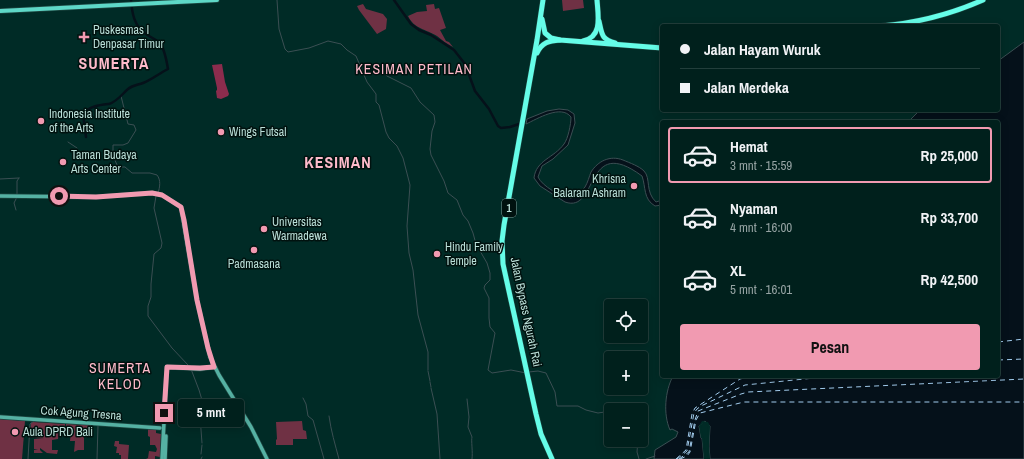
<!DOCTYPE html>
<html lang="id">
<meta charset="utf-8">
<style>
:root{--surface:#00201c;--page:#0a2825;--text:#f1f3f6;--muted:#95a3a3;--line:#223e3b;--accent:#f19ab1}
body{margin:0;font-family:"Archivo Narrow",sans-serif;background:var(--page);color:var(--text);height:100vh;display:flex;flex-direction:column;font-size:15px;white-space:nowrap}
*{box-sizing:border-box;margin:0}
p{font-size:13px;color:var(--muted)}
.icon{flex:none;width:22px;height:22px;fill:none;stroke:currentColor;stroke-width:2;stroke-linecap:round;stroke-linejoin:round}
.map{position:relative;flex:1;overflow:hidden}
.panel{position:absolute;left:660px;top:120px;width:340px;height:258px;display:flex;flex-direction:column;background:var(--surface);border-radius:4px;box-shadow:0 2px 10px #0003,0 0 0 1px var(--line)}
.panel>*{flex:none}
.hud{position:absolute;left:660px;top:24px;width:340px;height:88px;border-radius:4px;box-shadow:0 2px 10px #0003,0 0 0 1px var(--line);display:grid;align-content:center;height:88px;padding:0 20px;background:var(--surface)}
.fabs{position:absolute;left:604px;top:299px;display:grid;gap:8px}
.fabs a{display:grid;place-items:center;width:44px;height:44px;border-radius:4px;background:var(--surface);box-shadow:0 2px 10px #0003,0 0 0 1px var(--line);font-size:20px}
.end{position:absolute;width:18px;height:18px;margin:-9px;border:5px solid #f19ab1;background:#111;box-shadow:0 0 0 2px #111}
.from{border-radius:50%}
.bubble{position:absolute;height:28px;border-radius:4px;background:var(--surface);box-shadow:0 2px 10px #0003,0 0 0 1px var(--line);font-size:13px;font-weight:700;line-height:28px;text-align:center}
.hud b{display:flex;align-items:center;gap:14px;height:38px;font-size:15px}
.hud b+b{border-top:1px solid var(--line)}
.hud i{width:10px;height:10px;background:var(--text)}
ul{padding:7px 0 0;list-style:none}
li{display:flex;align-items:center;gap:12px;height:56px;margin:0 8px 6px;padding:0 12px;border:2px solid transparent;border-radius:4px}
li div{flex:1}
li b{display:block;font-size:15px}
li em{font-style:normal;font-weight:700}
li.current{border-color:var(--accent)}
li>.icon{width:36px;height:36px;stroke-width:1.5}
.cta{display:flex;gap:8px;margin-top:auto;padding:8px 20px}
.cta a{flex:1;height:46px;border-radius:4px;background:var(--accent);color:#111;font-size:16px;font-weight:700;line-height:46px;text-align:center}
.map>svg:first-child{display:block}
</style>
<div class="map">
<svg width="1024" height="459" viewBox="0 0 1024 459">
<rect width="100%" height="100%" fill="#002b26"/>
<!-- green -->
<g fill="#6f3144">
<polygon points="562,0 583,0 584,8 563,11"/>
<polygon points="363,4 366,9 383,14 387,19 386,29 377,34 359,10 357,6"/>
<path d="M434,4L435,9L439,8L446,28L440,30L446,41L449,42L453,47C447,44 442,40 437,36C426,29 414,29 408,16L417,12L427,11L426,5Z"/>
<polygon points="0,419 25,421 22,459 0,459"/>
<polygon points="302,421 303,430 306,431 307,439 293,439 293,445 276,445 276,440 277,439 276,422"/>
<polygon points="33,422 65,424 65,428 59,428 58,439 52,440 52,450 58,450 57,454 47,453 40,448 40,450 43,453 34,453 34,450 38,450 34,449 34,439 44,438 30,437 31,423"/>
<polygon points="66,424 91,425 90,434 84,436 84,450 78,450 74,452 75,441 70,441 71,433 71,432 76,432 66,431"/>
<polygon points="148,429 156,429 156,433 161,434 160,457 155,456 155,459 146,459 148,458 149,451 156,452 157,449 155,445 150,445 150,437 148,436"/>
<polygon points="115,441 119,441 119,444 129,445 128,459 121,459 121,455 119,455 119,453 116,453 117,447 114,446"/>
</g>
<!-- forest -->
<polygon fill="#8b2c4d" points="222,64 225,82 229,94 228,96 221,99 217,98 216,91 217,90 217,88 212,65"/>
<!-- water -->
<g fill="#05111a" stroke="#3b4f53">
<path d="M1024,42V459H710L709,446L710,426L705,421L699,426L701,438H702L704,459H654L655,450L676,437L678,432L672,429L670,430C663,414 665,391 673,376H998V122H908L920,110H998V61Z"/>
<path d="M559,109L568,110L574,114L575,123L568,145L553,159L542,166L538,177C542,186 561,197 571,198C576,196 582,191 585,187C588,182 589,177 591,172C598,161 610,155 623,160C630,163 639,166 644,171C651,178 645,192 656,202L662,200V205L655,206C643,199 646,187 642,176C584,133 599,214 565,202L540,186L534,178C536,160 554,158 564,144C568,139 571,124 571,117C561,104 537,119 526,124L527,119L547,111Z"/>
</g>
<!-- pier -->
<polygon fill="#002b26" points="702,421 708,422 710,426 709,446 710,459 708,459 707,446 708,426 705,423 702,424 701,426 703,436 704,438 706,459 704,459 702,438 701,438 699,426"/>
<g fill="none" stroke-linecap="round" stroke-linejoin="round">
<!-- stream -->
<g stroke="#3b4f53" stroke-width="1">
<polyline points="277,0 279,29 285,49 288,52 309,48 328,41 341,44 347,50 356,56 367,82 376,94 376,102 379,105 386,132 389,138 397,146 403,158 410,185 407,226 409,253 413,270 418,315 428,352 428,370"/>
<polyline points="379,69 387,76 411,88 420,102 434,115 435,122 432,131 430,149 431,155 444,181 448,193 457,200 463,215 468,221 473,233 476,244 487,263 490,273 490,280 485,285 484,288 489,298 489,318 490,327 495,333 488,370 492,373 511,370 526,373"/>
<path d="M121,96L128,124L134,125L136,130L128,143L123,145H113V156L118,167H125L132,173H150L157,175C161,180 160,187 158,193"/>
<polyline points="68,142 77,148"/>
<polyline points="0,179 19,178"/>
<polyline points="17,194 17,181 19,178"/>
<polyline points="156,196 154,208 162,243 161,248 154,254 151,284 151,297 148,306 148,316 172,348 188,365"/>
<polyline points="16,210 14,203 17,197"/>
<polyline points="191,369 199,390 202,400 202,407 200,416 202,443"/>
<polyline points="428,371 430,381"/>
<polyline points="529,372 538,371 546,373 555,392 557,406 578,406 586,410 598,413 611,411"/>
<polyline points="430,382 431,387"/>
<polyline points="431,388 437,414 440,459"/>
<polyline points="303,398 306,404 308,416 313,420 324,459"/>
<path d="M467,399L469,417L468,427L472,437C471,440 473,453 472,459"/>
<path d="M329,416C331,431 335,444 339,459"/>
<polyline points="638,440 637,452 639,459"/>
<polyline points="201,454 202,445"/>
<polyline points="28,459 30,424 34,421"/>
<polyline points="97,459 98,426"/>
<polyline points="201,459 202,457"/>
<polyline points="646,459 655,456"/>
</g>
<!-- river -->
<g stroke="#05111a" stroke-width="2.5">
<polyline points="394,0 411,24 419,30 431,35 454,50 465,64 475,91 489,109 498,126 501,128 510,127 522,123"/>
<path d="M86,137L83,114C89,106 100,105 109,104C118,101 122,94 128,89C133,85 138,85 143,83C151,80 160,73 168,69C167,63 164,47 159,42C155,39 150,37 146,34C134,26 132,13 131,0"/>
</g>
<!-- ferry -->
<g stroke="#a2cced" stroke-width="1" stroke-dasharray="5 4" stroke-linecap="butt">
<polyline points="998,342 1024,339"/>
<polyline points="998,360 1024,359"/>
<polyline points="676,459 686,450 692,414 695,408 740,379 752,376"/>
<polyline points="677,459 687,451 694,413 697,409 701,406 745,385 834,376"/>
<polyline points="679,459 689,452 695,420 698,411 741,394 748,392 1024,379"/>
<polyline points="680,459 687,456 690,452 696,420 700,413 744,402 1024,402"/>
</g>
<defs>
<g id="secondary">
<polyline points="0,196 96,197 152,193 162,195 181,207 197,301 210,357 219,375 251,427 267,459"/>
<polyline points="0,417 160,428"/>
<polyline points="162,459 167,367 200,369 214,367"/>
<polyline points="165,459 166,436"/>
</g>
<polyline id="primary" points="0,11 217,0"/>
<g id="highway">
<polyline points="543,0 537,40 504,225 502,241 503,264 536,414 541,434 552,459"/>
<polyline points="542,19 545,33 551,38 560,40 662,48"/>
<path d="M599,21C602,34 601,39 615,43"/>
<path d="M881,26C918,23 949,15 983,0"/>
<path d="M583,41C603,37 598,15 597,0"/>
<path d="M537,53C542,42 549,41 560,40"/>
</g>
</defs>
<!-- secondary casing -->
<use href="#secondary" stroke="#1e4842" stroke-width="5"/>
<!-- primary casing -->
<use href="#primary" stroke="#1e4842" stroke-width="5.5"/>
<!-- highway casing -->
<use href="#highway" stroke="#1e4842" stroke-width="6"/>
<!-- secondary -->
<use href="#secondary" stroke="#55b1a3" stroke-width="3.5"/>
<!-- primary -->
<use href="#primary" stroke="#5ed8c7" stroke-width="4"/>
<!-- highway -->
<use href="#highway" stroke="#65fde8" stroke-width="5"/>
</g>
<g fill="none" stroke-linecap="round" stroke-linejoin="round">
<!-- route -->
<polyline stroke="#f19ab1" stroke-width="5" points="59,196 96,197 152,193 162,195 181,207 184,220 197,300 208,348 214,367 200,368 167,367 164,413"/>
</g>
<!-- markers -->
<g fill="#f19ab1" stroke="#00120f" stroke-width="1.5">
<path d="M82 31h4v4h4v4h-4v4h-4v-4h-4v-4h4z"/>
<circle cx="41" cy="121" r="4"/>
<circle cx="221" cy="132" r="4"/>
<circle cx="63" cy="162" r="4"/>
<circle cx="634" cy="186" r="4"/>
<circle cx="264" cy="229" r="4"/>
<circle cx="254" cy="250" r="4"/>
<circle cx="437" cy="254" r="4"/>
<circle cx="15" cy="432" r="4"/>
</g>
<g text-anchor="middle" stroke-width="3" stroke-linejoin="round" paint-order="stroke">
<!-- shield labels -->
<rect fill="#00120f" stroke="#82a29c" stroke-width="1" x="502" y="199" width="14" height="18" rx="3"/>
<g font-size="11" font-weight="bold" fill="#badfd8">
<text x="509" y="212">1</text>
</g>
<!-- poi labels -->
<g font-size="12" fill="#badfd8" stroke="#00120f" text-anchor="start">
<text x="93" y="34">Puskesmas I<tspan x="93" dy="14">Denpasar Timur</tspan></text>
<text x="49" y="118">Indonesia Institute<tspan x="49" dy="14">of the Arts</tspan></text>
<text x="229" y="136">Wings Futsal</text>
<text x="71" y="159">Taman Budaya<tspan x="71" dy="14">Arts Center</tspan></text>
<text x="626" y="183" text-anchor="end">Khrisna<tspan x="626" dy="14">Balaram Ashram</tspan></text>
<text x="272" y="226">Universitas<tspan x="272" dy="14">Warmadewa</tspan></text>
<text x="445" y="251">Hindu Family<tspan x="445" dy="14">Temple</tspan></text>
<text x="254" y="268" text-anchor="middle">Padmasana</text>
<text x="23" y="436">Aula DPRD Bali</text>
</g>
<!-- street labels -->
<g font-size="12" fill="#badfd8" stroke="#00120f">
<text transform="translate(526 312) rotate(78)" y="4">Jalan Bypass Ngurah Rai</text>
<text transform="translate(81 413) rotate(4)" y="4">Cok Agung Tresna</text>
</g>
<!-- quarter labels -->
<g font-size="14" letter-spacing="1" fill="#febbcb" stroke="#00120f">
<text x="414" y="74">KESIMAN PETILAN</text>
<text x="120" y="373">SUMERTA<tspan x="120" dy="16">KELOD</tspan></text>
</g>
<!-- district labels -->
<g font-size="16" font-weight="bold" letter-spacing="1" fill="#febbcb" stroke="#00120f">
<text x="114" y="69">SUMERTA</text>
<text x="338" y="168">KESIMAN</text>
</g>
</g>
</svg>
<div class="fabs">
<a><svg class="icon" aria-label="locate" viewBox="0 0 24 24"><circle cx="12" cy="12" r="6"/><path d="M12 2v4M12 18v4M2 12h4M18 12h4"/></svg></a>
<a>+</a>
<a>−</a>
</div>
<i class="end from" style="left:59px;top:196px"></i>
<i class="end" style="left:164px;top:413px"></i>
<div class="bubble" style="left:178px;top:399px;width:66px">5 mnt</div>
<div class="hud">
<b><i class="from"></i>Jalan Hayam Wuruk</b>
<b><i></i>Jalan Merdeka</b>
</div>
<section class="panel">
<ul>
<li class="current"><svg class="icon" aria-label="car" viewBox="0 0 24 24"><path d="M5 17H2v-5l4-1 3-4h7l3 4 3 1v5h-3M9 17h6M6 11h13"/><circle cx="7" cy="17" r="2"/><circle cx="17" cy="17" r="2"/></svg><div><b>Hemat</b><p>3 mnt · 15:59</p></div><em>Rp 25,000</em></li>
<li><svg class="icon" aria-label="car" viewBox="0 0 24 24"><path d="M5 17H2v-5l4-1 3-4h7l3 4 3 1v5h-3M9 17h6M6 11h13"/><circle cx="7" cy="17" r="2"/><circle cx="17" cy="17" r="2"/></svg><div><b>Nyaman</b><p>4 mnt · 16:00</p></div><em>Rp 33,700</em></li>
<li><svg class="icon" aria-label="car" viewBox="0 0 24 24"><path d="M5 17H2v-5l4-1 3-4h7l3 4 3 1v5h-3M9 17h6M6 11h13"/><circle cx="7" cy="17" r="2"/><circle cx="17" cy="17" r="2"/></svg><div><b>XL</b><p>5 mnt · 16:01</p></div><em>Rp 42,500</em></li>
</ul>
<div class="cta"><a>Pesan</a></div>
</section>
</div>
